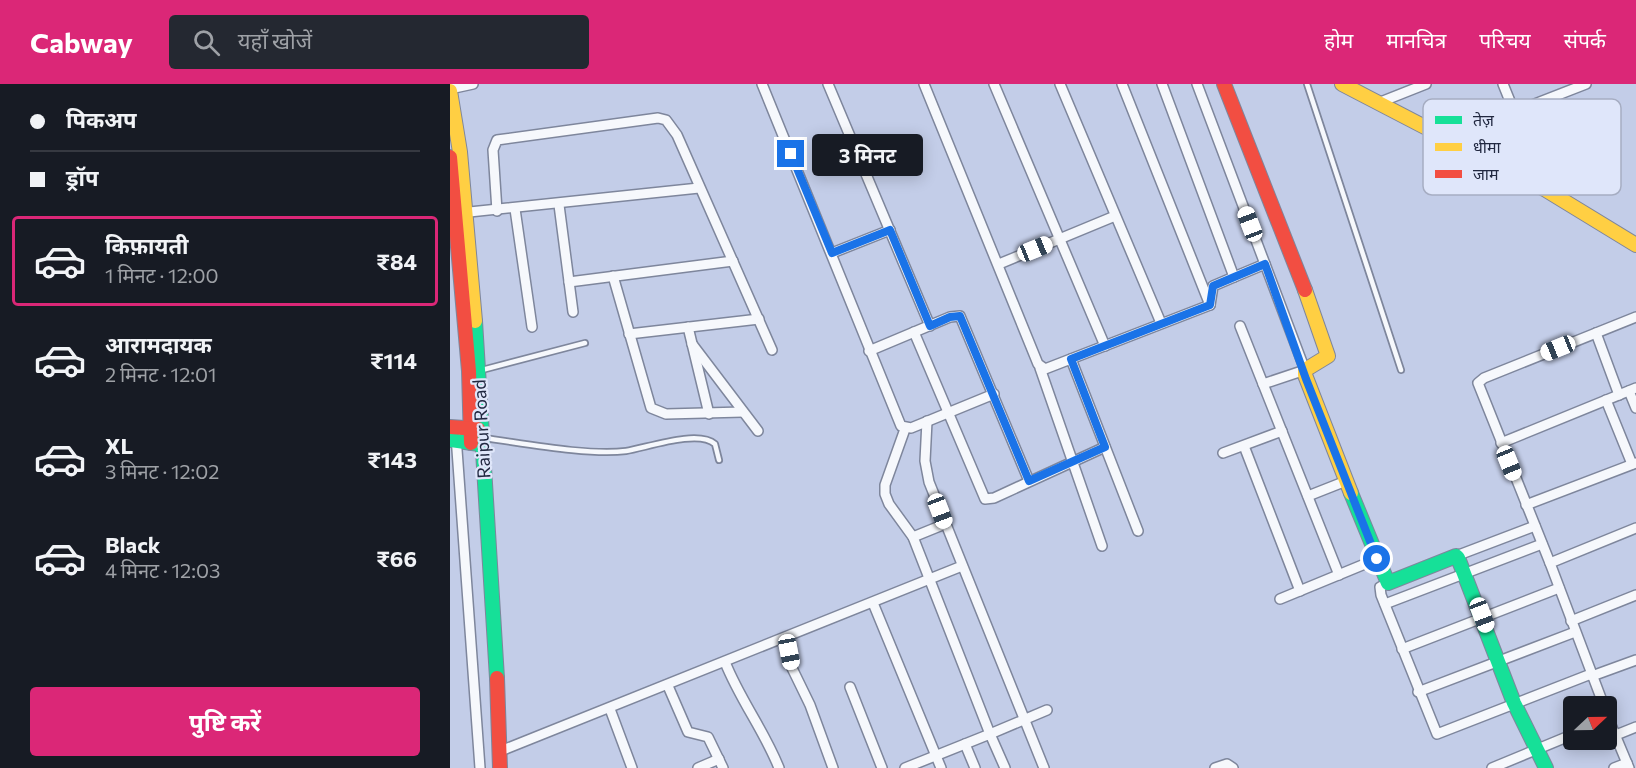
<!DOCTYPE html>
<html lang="hi">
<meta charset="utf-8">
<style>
:root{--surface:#171b24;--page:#242831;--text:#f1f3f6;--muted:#9ea1a6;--line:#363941;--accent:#db2777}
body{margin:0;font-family:Commissioner,"Noto Sans Devanagari",sans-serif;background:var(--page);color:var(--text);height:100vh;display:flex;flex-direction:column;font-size:22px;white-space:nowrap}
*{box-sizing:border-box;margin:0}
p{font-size:20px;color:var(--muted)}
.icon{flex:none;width:33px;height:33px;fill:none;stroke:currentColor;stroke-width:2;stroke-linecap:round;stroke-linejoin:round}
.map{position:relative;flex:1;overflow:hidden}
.drawer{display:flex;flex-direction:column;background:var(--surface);width:450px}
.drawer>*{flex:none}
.top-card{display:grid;align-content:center;height:132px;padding:0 30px;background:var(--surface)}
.needle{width:39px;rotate:68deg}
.buttons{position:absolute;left:1113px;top:612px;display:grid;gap:12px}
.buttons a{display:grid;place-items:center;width:54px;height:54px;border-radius:6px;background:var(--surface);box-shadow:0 3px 15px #0003;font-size:30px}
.end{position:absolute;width:27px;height:27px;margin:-14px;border:8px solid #1a73e8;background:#fff;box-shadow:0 0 0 3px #fff}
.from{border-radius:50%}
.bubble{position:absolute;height:42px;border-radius:6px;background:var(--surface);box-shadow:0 3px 15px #0003;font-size:20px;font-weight:700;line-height:42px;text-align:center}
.car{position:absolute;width:18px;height:36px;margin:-18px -9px;border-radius:8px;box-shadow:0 0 4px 2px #0007;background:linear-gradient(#fff 24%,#345 0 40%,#fff 0 76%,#345 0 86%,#fff 0)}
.top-card b{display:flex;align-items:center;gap:21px;height:57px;font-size:22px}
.top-card b+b{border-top:2px solid var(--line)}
.top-card i{width:15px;height:15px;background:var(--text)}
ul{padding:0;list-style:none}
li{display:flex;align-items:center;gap:18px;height:90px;margin:0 12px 9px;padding:0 18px;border:3px solid transparent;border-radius:6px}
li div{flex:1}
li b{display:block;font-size:22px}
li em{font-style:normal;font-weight:700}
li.current{border-color:var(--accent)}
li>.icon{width:54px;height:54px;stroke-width:1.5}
.primary-button{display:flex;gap:12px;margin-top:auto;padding:12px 30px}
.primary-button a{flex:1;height:69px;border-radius:6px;background:var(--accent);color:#fff;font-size:24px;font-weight:700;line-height:69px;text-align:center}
header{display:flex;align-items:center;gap:36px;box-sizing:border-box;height:84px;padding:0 30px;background:var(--accent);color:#fff}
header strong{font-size:28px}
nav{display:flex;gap:33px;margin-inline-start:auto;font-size:21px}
.search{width:420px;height:54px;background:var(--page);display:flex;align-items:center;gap:15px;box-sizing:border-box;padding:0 21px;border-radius:6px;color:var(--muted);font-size:22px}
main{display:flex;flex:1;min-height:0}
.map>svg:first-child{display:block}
</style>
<header>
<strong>Cabway</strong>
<div class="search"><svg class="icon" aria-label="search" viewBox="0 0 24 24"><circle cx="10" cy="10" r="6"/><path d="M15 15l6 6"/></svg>यहाँ खोजें</div>
<nav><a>होम</a><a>मानचित्र</a><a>परिचय</a><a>संपर्क</a></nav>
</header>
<main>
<section class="drawer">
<div class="top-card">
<b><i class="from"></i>पिकअप</b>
<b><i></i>ड्रॉप</b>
</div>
<ul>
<li class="current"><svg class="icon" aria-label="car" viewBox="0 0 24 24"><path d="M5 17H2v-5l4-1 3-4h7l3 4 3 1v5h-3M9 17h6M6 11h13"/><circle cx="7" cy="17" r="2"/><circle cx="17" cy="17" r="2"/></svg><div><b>किफ़ायती</b><p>1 मिनट · 12:00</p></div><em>₹84</em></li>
<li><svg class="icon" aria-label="car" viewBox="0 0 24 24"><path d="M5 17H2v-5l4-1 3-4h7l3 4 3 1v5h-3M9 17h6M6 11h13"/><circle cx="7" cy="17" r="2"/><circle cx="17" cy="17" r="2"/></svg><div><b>आरामदायक</b><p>2 मिनट · 12:01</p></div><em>₹114</em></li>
<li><svg class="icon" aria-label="car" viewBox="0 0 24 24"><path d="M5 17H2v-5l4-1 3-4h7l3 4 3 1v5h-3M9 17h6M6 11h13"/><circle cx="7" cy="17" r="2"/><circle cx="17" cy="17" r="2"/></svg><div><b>XL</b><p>3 मिनट · 12:02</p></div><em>₹143</em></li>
<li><svg class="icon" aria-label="car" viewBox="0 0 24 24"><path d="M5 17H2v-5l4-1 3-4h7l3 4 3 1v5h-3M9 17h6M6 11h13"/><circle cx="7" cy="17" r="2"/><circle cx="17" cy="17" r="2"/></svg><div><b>Black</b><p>4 मिनट · 12:03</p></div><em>₹66</em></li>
</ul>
<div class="primary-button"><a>पुष्टि करें</a></div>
</section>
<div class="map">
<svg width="1186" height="684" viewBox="0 0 1186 684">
<rect width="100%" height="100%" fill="#c3cde8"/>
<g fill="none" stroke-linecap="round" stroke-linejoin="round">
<defs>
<g id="lane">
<polyline points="857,0 951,286"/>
<polyline points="32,286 135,259"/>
<path d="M34,354C72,359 139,372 176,367C196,364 248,345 265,360L269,376"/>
</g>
<g id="street">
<polyline points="312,0 451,342 461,344 544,310"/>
<polyline points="378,0 480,242"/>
<polyline points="474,0 588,280 595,285 760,221 763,202 784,193 712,0"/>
<polyline points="544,0 655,262"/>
<polyline points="610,0 711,239"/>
<polyline points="672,0 760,221"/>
<polyline points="747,0 855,286 813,300"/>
<polyline points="1053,0 1096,106"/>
<polyline points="0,5 23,0"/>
<polyline points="928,19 976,0"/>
<polyline points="1064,28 1136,0"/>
<polyline points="109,121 123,228"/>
<polyline points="65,125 82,243"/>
<polyline points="47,127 43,66 47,56 208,34 216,36 227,51 322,266"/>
<polyline points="10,129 249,104"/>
<polyline points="382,169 440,146"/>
<polyline points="549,180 665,132"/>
<polyline points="163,192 201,324 216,330 293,328"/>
<polyline points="784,193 815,180"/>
<polyline points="119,198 283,177"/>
<polyline points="790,242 889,491"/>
<polyline points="238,243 259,330"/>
<polyline points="464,248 535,415 544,414 655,363"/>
<polyline points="1146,249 1169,311"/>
<polyline points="179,250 309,235"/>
<polyline points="242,260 308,347"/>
<polyline points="419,267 500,233 510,232 579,397"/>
<polyline points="621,275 688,447"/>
<polyline points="590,284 652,462"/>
<polyline points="1179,307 1186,324"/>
<polyline points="1156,316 1182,380"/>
<polyline points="477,337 475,377 479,398 594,684"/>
<polyline points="455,345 435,401 435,410 439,420 463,453 540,650 597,626"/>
<polyline points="6,352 30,684"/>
<polyline points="1051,359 1186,304"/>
<polyline points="794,362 850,507"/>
<polyline points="773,369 832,347"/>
<polyline points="858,412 896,397"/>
<polyline points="1076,421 1186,379"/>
<polyline points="463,453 495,440"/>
<polyline points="1006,472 1085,442"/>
<polyline points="1100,479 1028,299 1034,294 1186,233"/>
<polyline points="938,499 930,503 931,511 987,650 1141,590"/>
<polyline points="830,515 927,475"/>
<polyline points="423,519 491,684"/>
<polyline points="935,520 1092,460"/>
<polyline points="1121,537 1186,511"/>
<polyline points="335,554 342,584 360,621 383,684"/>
<polyline points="952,565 1109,504"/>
<path d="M275,578C290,616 314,646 329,684"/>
<polyline points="1142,592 1186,576"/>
<polyline points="218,602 238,648 258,653 273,684"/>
<polyline points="400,603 432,684"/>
<polyline points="968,608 1125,548"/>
<polyline points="1154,622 1100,479 1186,444"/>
<polyline points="160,625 182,684"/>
<polyline points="1156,629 1179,684"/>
<polyline points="1166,651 1186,643"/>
<polyline points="515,660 525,684"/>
<polyline points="48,668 512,482"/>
<polyline points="248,684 269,675"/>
<polyline points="455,684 540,650 555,684"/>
<polyline points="765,684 777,680 783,684"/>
<polyline points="1042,684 1124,650"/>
<polyline points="1164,684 1177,679"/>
</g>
<g id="fast">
<polyline points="25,237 47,594"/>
<polyline points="0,356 29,360"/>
<polyline points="901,409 938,499 1006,472 1008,474 1064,619 1096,684"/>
</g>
<g id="slow">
<polyline points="892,0 1096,106 1186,161"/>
<polyline points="0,7 10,68 25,237"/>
<polyline points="855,206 878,272 855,286 855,291 901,409"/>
</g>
<g id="jam">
<polyline points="774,0 855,206"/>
<polyline points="0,73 19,287 21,359"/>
<polyline points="0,343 28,345"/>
<polyline points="47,594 50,684"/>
</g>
</defs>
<!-- lane casing -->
<use href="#lane" stroke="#7e869c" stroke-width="8"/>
<!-- street casing -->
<use href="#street" stroke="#7e869c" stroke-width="12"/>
<!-- fast casing -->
<use href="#fast" stroke="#7e869c" stroke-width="16"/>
<!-- slow casing -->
<use href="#slow" stroke="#7e869c" stroke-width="16"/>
<!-- jam casing -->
<use href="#jam" stroke="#7e869c" stroke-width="16"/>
<!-- lane -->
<use href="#lane" stroke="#f6f8fc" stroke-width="4.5"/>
<!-- street -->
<use href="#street" stroke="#f6f8fc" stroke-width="9"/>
<!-- fast -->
<use href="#fast" stroke="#16e098" stroke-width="14"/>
<!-- slow -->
<use href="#slow" stroke="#ffcf43" stroke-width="14"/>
<!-- jam -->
<use href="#jam" stroke="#f24e42" stroke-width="14"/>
</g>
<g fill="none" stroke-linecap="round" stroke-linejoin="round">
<!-- route -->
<polyline stroke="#1a73e8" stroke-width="8" points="341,70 382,169 440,146 480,242 500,233 510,232 579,397 655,363 621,275 760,221 763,202 815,180 856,295 927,475"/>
</g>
<g text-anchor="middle" stroke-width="4.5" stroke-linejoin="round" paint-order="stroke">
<!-- street labels -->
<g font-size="18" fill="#212840" stroke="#dfe6fa">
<text transform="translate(32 345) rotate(-93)" y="6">Raipur Road</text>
</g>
</g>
<!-- legend -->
<rect x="973" y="15" width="198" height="96" rx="9" fill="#dfe6fa" stroke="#a6adc2" stroke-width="1.5"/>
<rect x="985" y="32" width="27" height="8" fill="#16e098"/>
<rect x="985" y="59" width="27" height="8" fill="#ffcf43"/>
<rect x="985" y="86" width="27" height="8" fill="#f24e42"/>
<g font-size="16" fill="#212840">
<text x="1023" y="42">तेज़</text>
<text x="1023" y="69">धीमा</text>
<text x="1023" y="96">जाम</text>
</g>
</svg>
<div class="buttons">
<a><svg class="needle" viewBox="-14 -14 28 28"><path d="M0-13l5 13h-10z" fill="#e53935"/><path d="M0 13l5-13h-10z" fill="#9ea1a6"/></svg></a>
</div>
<i class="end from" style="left:927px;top:475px"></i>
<i class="end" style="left:341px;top:70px"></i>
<div class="bubble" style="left:362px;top:50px;width:111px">3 मिनट</div>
<i class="car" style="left:800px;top:140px;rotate:339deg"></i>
<i class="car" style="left:585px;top:165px;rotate:68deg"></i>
<i class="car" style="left:1108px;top:264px;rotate:248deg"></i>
<i class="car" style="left:1059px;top:379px;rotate:158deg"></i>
<i class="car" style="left:490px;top:427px;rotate:159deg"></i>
<i class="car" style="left:1032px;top:531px;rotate:159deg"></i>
<i class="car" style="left:339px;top:568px;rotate:169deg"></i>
</div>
</main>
